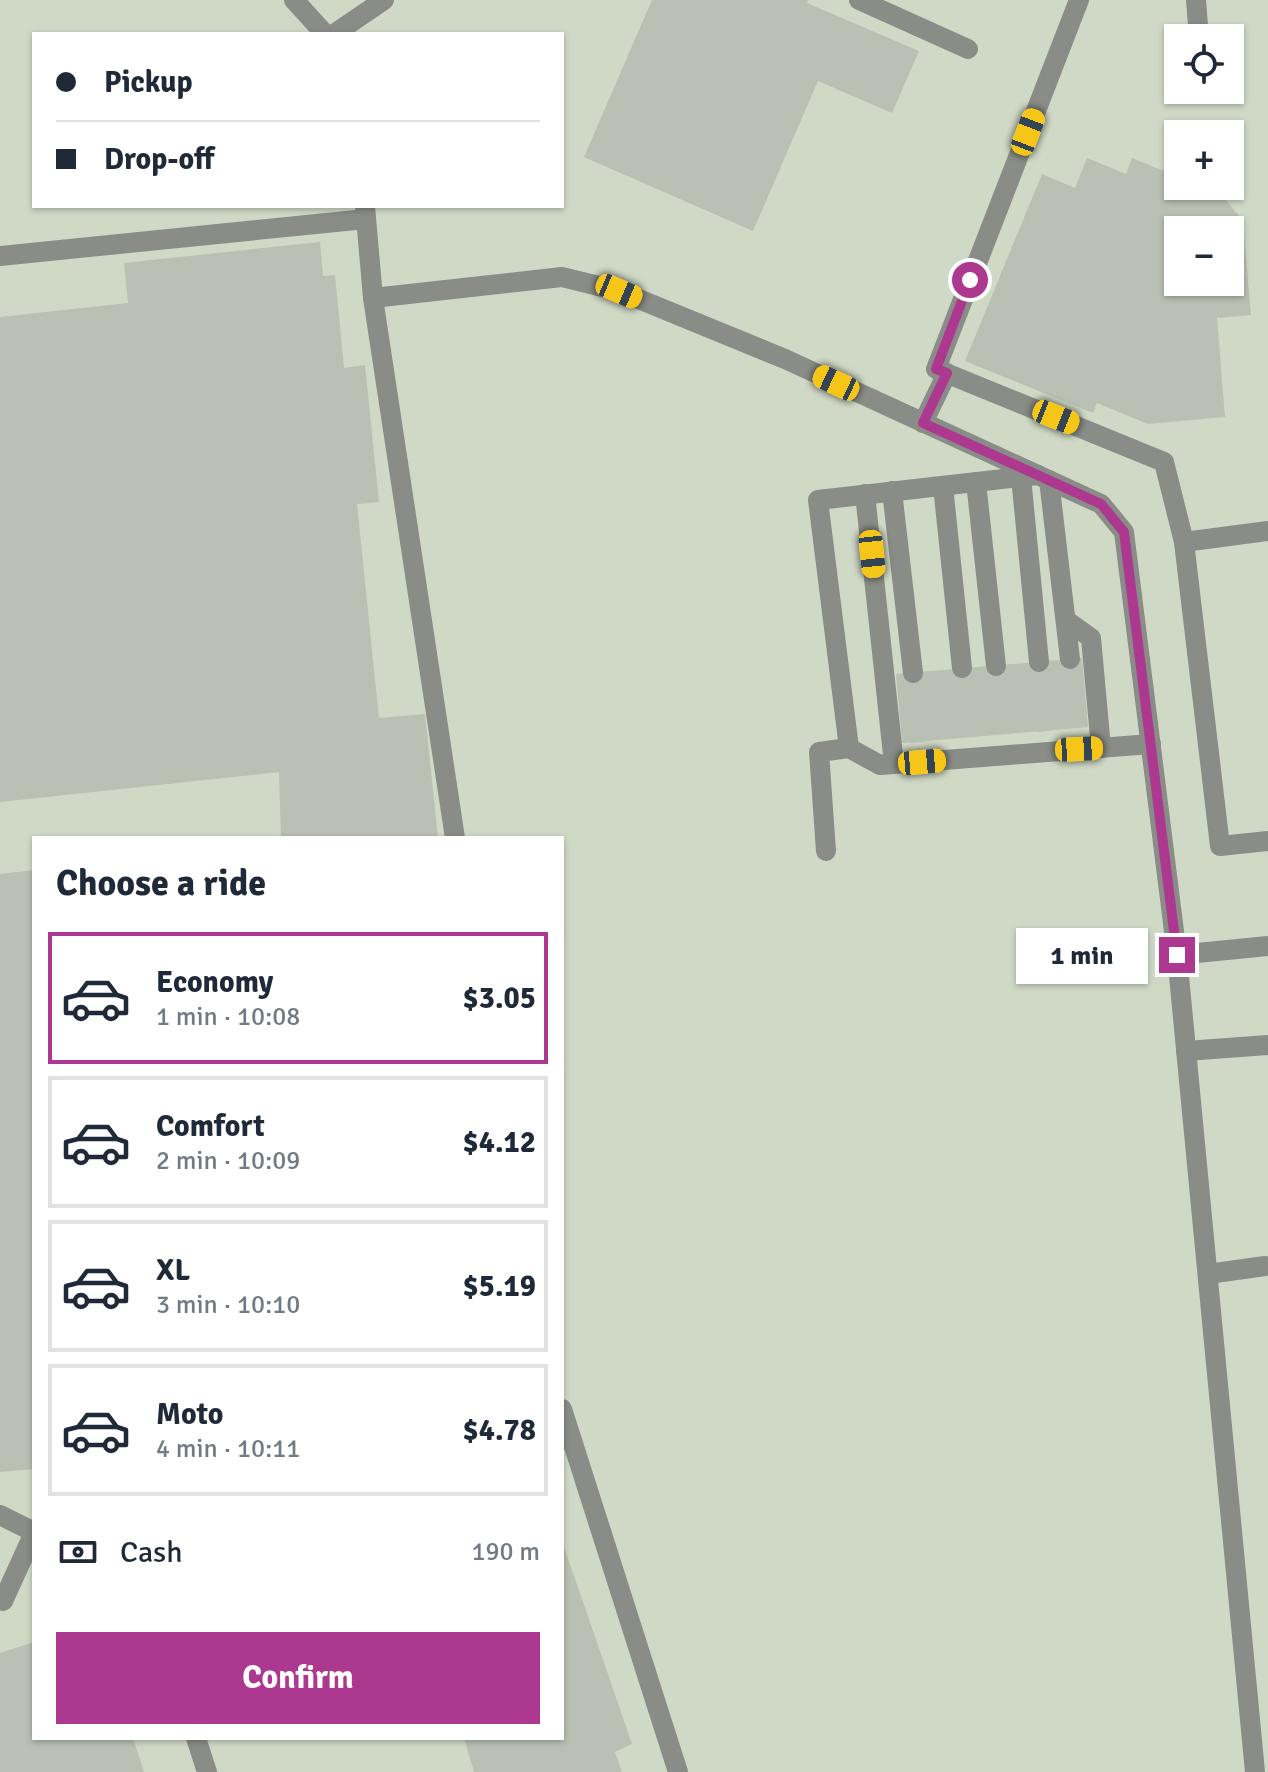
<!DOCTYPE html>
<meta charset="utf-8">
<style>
:root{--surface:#fff;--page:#f6f6f7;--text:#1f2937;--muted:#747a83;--line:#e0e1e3;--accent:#ad3890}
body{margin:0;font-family:Signika,sans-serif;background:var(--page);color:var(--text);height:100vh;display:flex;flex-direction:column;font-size:30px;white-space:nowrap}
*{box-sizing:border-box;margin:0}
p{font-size:26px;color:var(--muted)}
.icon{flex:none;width:44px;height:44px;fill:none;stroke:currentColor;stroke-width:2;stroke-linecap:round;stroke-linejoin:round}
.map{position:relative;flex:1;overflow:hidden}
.drawer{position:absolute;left:32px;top:836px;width:532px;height:904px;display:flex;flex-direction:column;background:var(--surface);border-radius:0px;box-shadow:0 2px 6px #0004}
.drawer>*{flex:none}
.hud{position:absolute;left:32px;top:32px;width:532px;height:176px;border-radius:0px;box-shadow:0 2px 6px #0004;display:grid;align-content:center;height:176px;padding:0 24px;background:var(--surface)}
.tools{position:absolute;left:1164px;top:24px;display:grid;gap:16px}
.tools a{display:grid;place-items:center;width:80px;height:80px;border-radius:0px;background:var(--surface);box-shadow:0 2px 6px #0004;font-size:40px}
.end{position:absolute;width:36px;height:36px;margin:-18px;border:10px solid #ad3890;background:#fff;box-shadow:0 0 0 4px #fff}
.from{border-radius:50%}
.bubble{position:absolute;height:56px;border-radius:0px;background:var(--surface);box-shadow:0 2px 6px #0004;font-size:26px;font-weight:800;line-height:56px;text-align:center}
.car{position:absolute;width:24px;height:48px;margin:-24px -12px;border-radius:10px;box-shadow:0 0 6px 2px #0007;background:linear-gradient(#f5c518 24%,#345 0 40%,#f5c518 0 76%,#345 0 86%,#f5c518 0)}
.hud b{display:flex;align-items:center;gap:28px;height:76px;font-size:30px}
.hud b+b{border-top:2px solid var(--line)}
.hud i{width:20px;height:20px;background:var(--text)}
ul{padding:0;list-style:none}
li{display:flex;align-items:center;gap:24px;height:132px;margin:0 16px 12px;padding:0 8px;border:4px solid var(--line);border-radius:0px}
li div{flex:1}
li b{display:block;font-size:30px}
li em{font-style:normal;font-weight:800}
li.on{border-color:var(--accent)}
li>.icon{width:72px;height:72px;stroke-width:1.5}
h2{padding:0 24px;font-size:36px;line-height:96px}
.pay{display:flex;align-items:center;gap:20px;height:88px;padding:0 24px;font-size:30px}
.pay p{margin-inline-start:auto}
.action{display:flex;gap:16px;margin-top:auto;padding:16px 24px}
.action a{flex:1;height:92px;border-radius:0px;background:var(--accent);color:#fff;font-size:32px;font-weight:800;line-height:92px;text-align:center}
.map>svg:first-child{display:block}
</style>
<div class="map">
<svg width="1268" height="1772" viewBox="0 0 1268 1772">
<rect width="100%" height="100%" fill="#dde4d6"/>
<!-- built -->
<path fill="#d0d9c5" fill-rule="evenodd" d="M0,0H1268V1772H0ZM34,34H562V206H34ZM1178,38H1230V90H1178ZM1178,134H1230V186H1178ZM1178,230H1230V282H1178ZM34,838H562V1738H34Z"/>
<!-- building -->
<g fill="#bac0b3" fill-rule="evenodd">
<polygon points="652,0 808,0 807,3 919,51 892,113 818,81 753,231 584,157"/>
<path d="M1087,158L1126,174L1132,158L1178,177V186H1201L1222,195L1243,221L1251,315L1217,318L1225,417L1148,424L1097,403L1093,413L965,361L1042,174L1075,188ZM1178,230H1230V282H1178Z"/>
<polygon points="320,242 323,276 335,275 344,368 365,365 379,502 357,504 379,718 425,714 438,838 281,838 279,772 0,802 0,317 128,303 124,263"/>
<polygon points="1082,658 1088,727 902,743 896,674"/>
<polygon points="34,870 34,1469 0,1472 0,874"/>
<polygon points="562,1541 632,1744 615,1752 622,1772 474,1772 464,1738 562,1738"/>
<polygon points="34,1642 34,1738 133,1738 144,1772 0,1772 0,1653"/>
</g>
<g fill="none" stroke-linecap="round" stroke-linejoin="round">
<!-- minor-tunnel -->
<g stroke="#bac0b4" stroke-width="20" stroke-dasharray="20 10" stroke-linecap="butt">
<polyline points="1070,659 1076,727"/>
<polyline points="1039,662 1047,731"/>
<polyline points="996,666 1003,734"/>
<polyline points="962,668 969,737"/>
<polyline points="913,673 920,742"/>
</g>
<!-- minor -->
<g stroke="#8a8d87" stroke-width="20">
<polyline points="294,0 325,34"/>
<polyline points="859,0 968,49"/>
<polyline points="1079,0 936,369 1164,462 1184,542 1220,846 1268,841"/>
<polyline points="1196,0 1199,38"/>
<polyline points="334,34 384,0"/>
<polyline points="365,206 373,298 455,838"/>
<polyline points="0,256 366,219"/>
<polyline points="373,298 562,277 619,291 785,359 1101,504 1124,532 1177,955 1255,1772"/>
<polyline points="923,423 947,373"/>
<polyline points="1021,477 1039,662"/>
<polyline points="1049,480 1070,659"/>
<polyline points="976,482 996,666"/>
<polyline points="943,486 962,668"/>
<polyline points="892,491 913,673"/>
<polyline points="865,494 894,764"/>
<polyline points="1184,542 1268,531"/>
<polyline points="1066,620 1091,638 1101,748"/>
<polyline points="849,748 880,765 1151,744"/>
<polyline points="826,851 819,752 849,748 818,500 1038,475"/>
<polyline points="1177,955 1268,946"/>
<polyline points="1186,1051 1268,1045"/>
<polyline points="1208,1274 1265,1266"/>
<polyline points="562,1409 678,1772"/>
<polyline points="0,1515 34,1532"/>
<polyline points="0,1599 3,1601 34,1533"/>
<polyline points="196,1738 207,1772"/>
</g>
</g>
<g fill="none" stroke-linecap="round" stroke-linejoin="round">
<!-- route -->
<polyline stroke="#ad3890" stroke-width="10" points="970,280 936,369 947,373 923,423 1101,504 1124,532 1177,955"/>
</g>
</svg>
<div class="tools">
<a><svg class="icon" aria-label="locate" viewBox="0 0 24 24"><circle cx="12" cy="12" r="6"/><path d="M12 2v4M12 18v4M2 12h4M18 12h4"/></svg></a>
<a>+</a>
<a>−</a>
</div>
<i class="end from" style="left:970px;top:280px"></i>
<i class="end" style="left:1177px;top:955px"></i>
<div class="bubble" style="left:1016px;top:928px;width:132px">1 min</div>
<i class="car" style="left:1028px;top:132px;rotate:21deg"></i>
<i class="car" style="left:619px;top:291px;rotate:113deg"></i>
<i class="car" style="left:836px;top:383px;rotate:295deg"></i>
<i class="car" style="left:1056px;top:417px;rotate:112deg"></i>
<i class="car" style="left:872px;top:554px;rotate:174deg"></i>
<i class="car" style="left:1079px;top:749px;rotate:87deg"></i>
<i class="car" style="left:922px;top:762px;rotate:85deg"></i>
<div class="hud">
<b><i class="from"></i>Pickup</b>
<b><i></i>Drop-off</b>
</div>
<section class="drawer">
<h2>Choose a ride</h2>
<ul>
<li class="on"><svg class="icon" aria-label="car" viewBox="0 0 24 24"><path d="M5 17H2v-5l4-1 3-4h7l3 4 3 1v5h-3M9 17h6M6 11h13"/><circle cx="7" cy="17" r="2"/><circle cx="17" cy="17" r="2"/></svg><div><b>Economy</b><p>1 min · 10:08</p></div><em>$3.05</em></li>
<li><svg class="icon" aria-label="car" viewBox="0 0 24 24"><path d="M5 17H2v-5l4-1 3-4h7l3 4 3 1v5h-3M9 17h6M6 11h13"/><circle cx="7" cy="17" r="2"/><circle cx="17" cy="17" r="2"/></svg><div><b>Comfort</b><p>2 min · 10:09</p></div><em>$4.12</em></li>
<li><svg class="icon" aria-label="car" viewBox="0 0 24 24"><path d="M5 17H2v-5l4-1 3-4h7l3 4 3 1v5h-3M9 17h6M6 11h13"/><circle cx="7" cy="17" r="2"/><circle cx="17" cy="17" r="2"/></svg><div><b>XL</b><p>3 min · 10:10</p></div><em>$5.19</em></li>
<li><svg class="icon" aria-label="car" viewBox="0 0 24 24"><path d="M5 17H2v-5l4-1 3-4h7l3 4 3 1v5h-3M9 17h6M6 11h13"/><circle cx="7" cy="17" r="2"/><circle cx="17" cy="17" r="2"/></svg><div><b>Moto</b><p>4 min · 10:11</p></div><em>$4.78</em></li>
</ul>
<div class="pay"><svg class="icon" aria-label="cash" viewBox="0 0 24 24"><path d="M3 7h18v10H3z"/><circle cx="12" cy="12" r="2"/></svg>Cash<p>190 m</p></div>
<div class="action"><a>Confirm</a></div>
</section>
</div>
